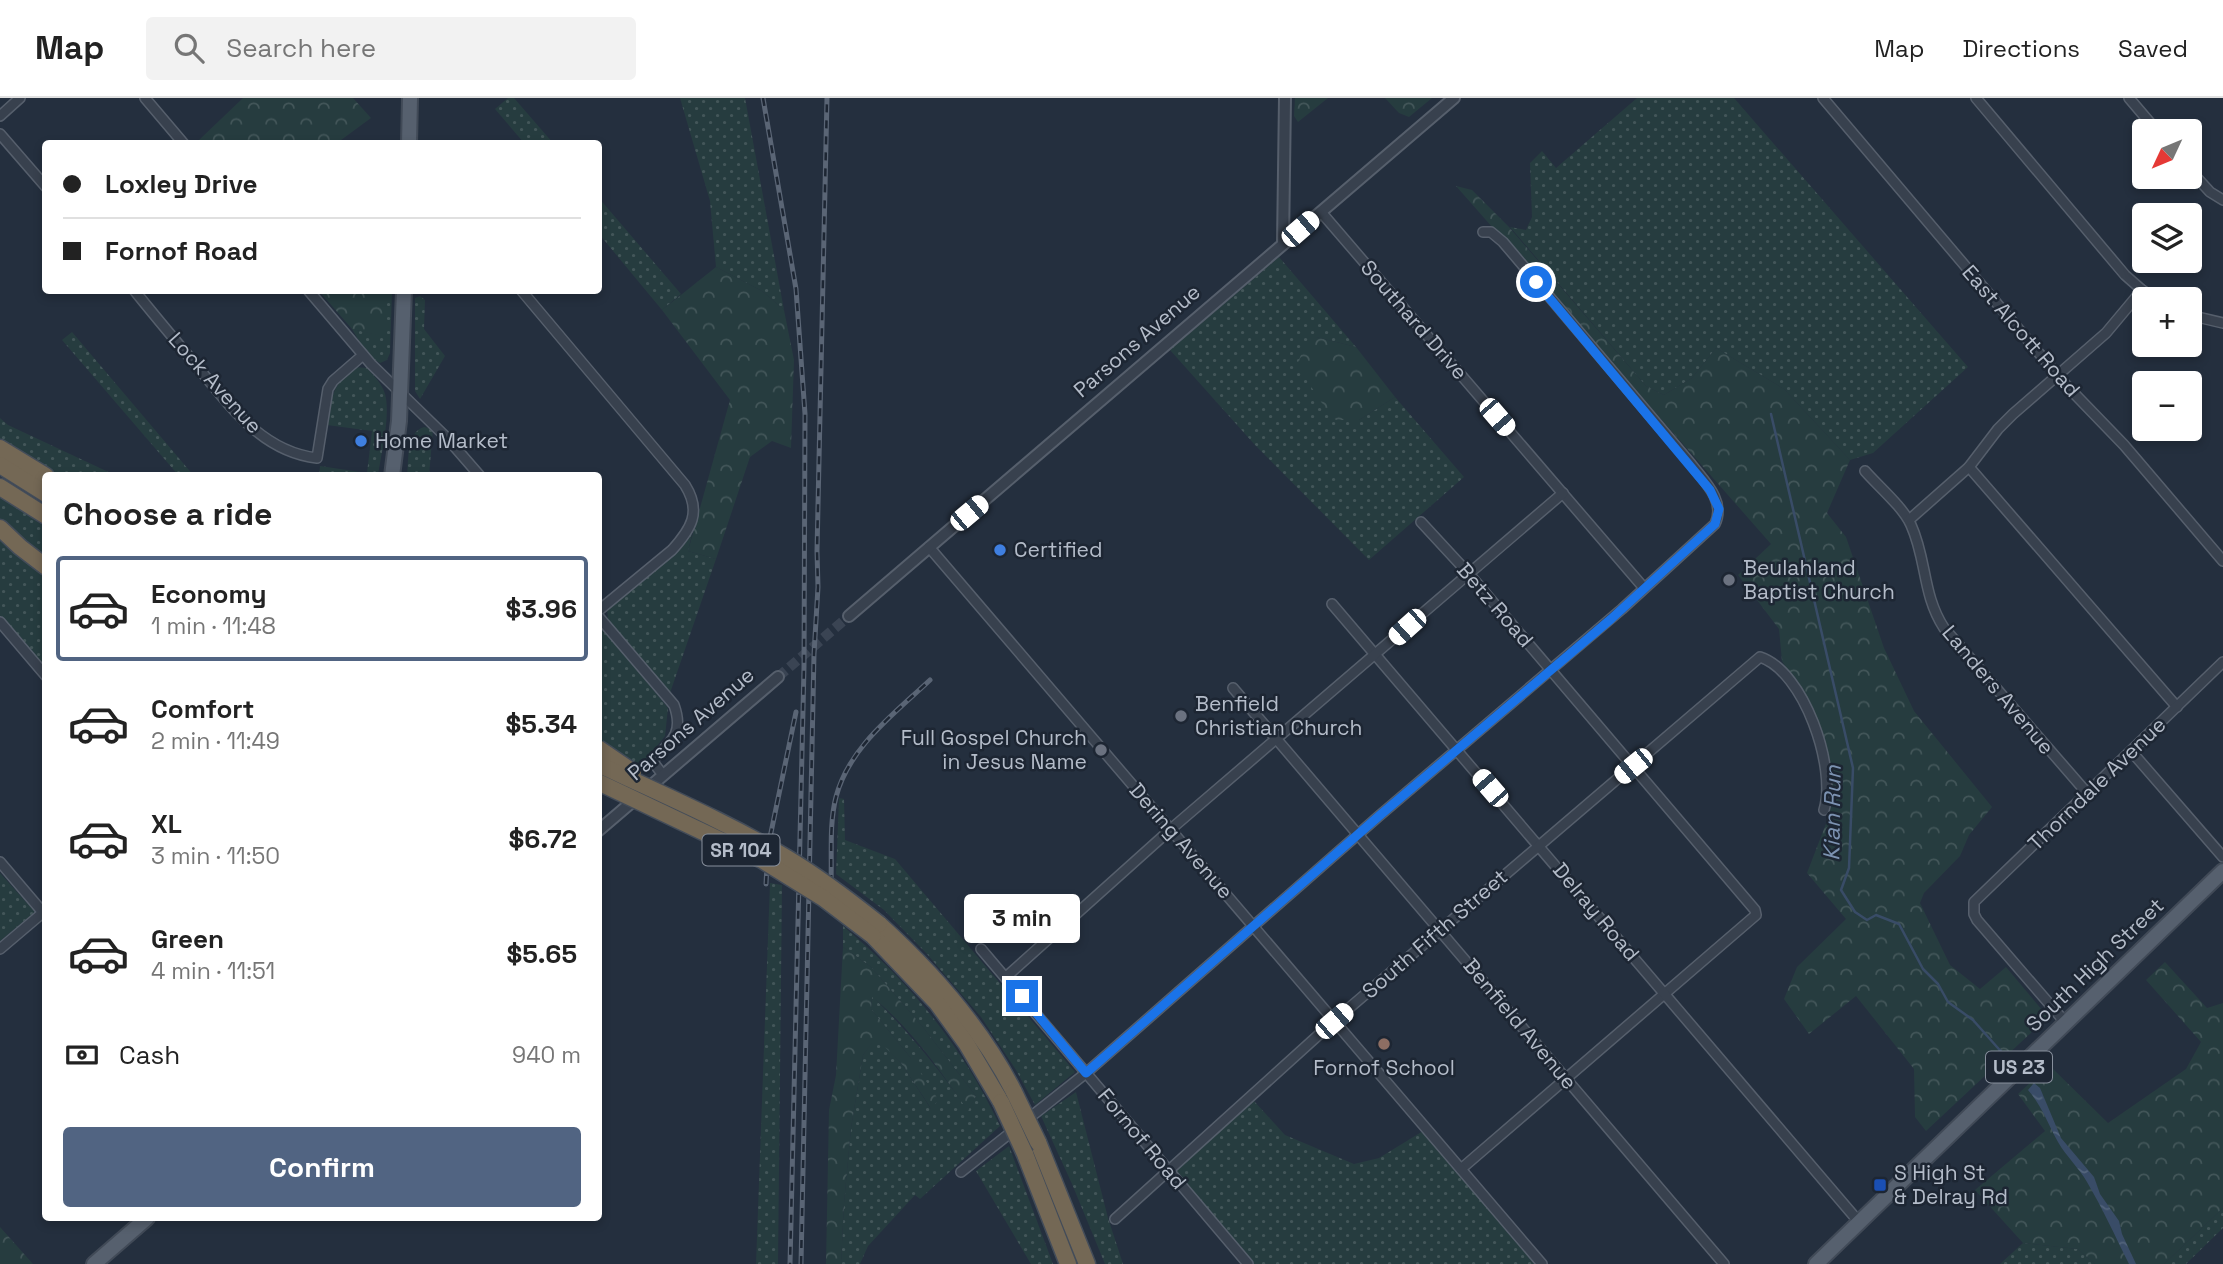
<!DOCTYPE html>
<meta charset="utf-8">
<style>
:root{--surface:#fff;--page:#f2f2f2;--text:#222;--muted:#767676;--line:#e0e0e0;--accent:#516482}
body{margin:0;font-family:"Space Grotesk",sans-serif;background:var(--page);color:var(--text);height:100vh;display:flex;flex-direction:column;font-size:26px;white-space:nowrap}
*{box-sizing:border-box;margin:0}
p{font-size:23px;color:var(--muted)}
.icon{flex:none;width:38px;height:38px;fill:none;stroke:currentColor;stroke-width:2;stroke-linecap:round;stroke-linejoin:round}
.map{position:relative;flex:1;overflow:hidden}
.side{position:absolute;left:42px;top:374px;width:560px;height:749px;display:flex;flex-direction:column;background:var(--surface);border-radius:7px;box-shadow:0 4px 10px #0003}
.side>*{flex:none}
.top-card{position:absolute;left:42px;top:42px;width:560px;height:154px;border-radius:7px;box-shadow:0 4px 10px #0003;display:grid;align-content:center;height:154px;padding:0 21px;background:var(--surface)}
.needle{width:46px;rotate:226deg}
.controls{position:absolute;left:2132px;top:21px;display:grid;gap:14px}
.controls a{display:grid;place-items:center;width:70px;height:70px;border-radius:7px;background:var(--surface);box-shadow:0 4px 10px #0003;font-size:35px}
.end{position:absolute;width:32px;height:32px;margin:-16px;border:9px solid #1a73e8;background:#fff;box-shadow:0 0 0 4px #fff}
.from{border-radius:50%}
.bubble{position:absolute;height:49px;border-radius:7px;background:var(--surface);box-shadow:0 4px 10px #0003;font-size:23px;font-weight:700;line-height:49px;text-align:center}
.car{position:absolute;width:21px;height:42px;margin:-21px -10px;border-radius:9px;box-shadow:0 0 5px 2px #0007;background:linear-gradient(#fff 24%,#345 0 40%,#fff 0 76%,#345 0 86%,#fff 0)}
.top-card b{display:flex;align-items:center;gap:24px;height:66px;font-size:26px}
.top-card b+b{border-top:2px solid var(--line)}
.top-card i{width:18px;height:18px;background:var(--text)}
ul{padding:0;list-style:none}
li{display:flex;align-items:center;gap:21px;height:105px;margin:0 14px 10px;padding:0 7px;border:4px solid transparent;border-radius:7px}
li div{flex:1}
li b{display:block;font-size:26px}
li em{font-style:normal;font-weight:700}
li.active{border-color:var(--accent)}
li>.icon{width:63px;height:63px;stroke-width:1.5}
h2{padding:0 21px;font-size:32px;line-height:84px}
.pay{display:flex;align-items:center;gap:18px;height:77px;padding:0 21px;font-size:26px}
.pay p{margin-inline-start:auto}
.primary-button{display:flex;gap:14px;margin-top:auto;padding:14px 21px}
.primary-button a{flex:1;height:80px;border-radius:7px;background:var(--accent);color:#fff;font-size:28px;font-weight:700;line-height:80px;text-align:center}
header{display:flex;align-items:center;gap:42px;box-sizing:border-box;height:98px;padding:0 35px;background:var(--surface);border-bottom:2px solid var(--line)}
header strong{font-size:33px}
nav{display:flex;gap:38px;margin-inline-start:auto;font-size:24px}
.search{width:490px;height:63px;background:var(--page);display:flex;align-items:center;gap:18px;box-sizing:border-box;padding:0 24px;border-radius:7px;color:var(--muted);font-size:26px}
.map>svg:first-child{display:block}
</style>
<header>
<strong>Map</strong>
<div class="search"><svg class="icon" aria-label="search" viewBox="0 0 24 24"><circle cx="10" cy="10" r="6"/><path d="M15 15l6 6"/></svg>Search here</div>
<nav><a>Map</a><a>Directions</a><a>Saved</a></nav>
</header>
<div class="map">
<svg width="2223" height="1166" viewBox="0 0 2223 1166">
<defs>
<pattern id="grass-dots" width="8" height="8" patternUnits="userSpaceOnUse" patternTransform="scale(1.75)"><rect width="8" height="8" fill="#263c3f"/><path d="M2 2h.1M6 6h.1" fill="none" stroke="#435659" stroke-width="1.8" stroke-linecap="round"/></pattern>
<pattern id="forest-crowns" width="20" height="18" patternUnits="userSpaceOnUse" patternTransform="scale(1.75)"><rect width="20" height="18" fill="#263c3f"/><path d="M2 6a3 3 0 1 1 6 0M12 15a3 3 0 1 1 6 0" fill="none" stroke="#435659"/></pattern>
<pattern id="water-ripples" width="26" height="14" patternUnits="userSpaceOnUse" patternTransform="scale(1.75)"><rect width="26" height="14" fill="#394c67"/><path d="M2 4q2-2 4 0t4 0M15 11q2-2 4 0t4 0" fill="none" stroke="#53647b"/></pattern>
</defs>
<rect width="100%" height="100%" fill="#242f3e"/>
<!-- grass -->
<g fill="url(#grass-dots)">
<polygon points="508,0 514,0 553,45 524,45 495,11"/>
<polygon points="680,0 745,0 784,212 762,193 716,169 710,103"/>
<polygon points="1637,0 1734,0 1968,269 1873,355 1850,362 1784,291 1716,250 1692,280 1664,297 1646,288 1510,129 1526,132 1532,119 1530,65 1542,53 1556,70"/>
<polygon points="598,99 681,196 662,212 599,136"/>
<polygon points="1279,159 1356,249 1316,239 1359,322 1395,299 1464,379 1369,462 1254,346 1170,252"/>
<polygon points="385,193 392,193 390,255 387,262 380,265 368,258 352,231 384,238"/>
<polygon points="420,198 425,202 424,231 445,258 420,301 415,293 415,200"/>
<polygon points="72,234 194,378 179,378 62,242"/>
<path d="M355,269L367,270C373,277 380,283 384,293C392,313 381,356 378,378H319L320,368L367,375L372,333L327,327C333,297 330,290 355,269Z"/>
<polygon points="0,320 8,327 117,378 60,378 0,344"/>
<path d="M424,329L433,331L429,378H407C409,362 406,334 424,329Z"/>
<polygon points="0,398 45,429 45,463 0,422"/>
<polygon points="693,432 688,453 716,461 670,595 608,522 607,511 674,455"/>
<polygon points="0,440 45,477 45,573 0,519"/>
<polygon points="603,530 668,610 665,638 641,668 599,641 598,535"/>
<polygon points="839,700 844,701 845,742 895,761 1075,974 1035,1007 1016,972 981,919 927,856 884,812 836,776"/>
<polygon points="0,775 35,814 0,843"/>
<polygon points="770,785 782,787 778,1166 756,1166"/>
<path d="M843,828C910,884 963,949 1000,1028L920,1101L915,1097L868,1148L860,1166H841L844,1105L851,1030L863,957L876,939L901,965L931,1011L910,959L871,911L872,898C908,933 939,971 968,1012L976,998L922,928L871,869L843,849Z"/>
<polygon points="1076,994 1108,1120 1123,1166 1105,1166 1072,1086 1041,1018"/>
<polygon points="1254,1003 1285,1037 1354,1066 1379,1060 1423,1033 1535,1166 1254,1166 1175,1072"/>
<polygon points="1009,1048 1053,1166 1031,1166 976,1073"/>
<polygon points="2223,1110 2223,1130 2186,1166 2164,1166"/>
<polygon points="2023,1145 2078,1151 2095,1166 2000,1166"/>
</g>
<!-- forest -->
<g fill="url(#forest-crowns)">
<polygon points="243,0 353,0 371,20 337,45 200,45 199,42"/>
<polygon points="1295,0 1328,0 1298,24 1294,18"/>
<polygon points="1385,0 1432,0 1409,19 1399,15"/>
<polygon points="1456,88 1472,92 1509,129 1646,288 1664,297 1692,280 1716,250 1784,291 1850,362 1827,415 1846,439 1884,550 1914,613 1992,709 1969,737 1960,758 1924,795 1920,805 1950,867 1980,891 2006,869 2048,919 1926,1033 1915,1019 1914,971 1856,898 1809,936 1784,901 1797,869 1846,821 1807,775 1827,723 1832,693 1824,645 1808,605 1782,563 1779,531 1738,477 1771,446"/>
<polygon points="716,169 762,193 784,212 794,262 791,350 772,343 750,359 716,461 688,453 730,302 662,212"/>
<polygon points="319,193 385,193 385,239 352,231"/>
<polygon points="1316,239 1356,249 1395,299 1359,322 1336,322 1329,316 1297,267 1305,246"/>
<path d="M843,849L871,869L922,928L976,998L968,1013C940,972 910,929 872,899L871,911L910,959L938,1001L932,1012L901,965L876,940L863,957L851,1030L844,1105L841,1166H826L829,1012L836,977Z"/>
<polygon points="2165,864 2207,910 2223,905 2223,1110 2164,1166 2095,1166 2078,1151 2023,1145 1975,1092 2045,1033 2018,996 2049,967 2108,1025 2186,971 2201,944 2146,882"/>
<polygon points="0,1129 33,1166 0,1166"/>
</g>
<!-- water -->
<path fill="url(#water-ripples)" d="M2034,985L2040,990L2061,1040L2094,1079L2100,1096L2119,1123L2122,1136L2136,1166H2129C2115,1138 2103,1111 2087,1084C2079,1070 2066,1058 2058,1044C2048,1026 2042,1008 2028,992Z"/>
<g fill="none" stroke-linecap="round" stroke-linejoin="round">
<!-- stream -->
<polyline stroke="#394c67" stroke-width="2.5" points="1771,316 1853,670 1849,770 1841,792 1855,814 1867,822 1876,817 1899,826 1923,871 1938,886 1948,904 1973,922 2005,958"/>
<!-- tertiary-tunnel -->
<polyline stroke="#3a4453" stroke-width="10" stroke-dasharray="10 5" stroke-linecap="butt" points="778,579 849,518"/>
<defs>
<g id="minor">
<polyline points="145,0 184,46"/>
<polyline points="1823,0 2066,287 2124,347 2223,463"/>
<polyline points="1976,0 2125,177 2142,192 2155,201"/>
<polyline points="2129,0 2157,33"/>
<polyline points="0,18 20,0"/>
<polyline points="0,36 46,89"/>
<polyline points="2189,71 2210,94 2223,102"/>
<polyline points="1321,114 1644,490"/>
<path d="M134,192C154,217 175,242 196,267C229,307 262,354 317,360L328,291L333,283L363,257"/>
<polyline points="308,192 371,266 447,340 480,378"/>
<path d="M521,192L685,387C702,414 691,431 672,452L598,513"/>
<polyline points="2189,217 2223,225"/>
<polyline points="1969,369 2177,609"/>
<path d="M1865,373C1878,388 1903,409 1911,427C1927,462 1922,496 1944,530L2087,695"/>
<polyline points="1909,422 1969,369 1998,331 2013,316 2106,235 2142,192"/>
<polyline points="1421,424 1469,476 1755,812 1756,817 1461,1071"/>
<polyline points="929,449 1542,1166"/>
<polyline points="1332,506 1859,1124"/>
<path d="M598,518L674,607C684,635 672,643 654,661L653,664L663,677"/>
<polyline points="0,524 46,578"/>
<polyline points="1233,590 1724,1166"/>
<polyline points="2131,653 2223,759"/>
<polyline points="0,764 46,818"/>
<polyline points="0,851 46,812"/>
<polyline points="981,851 1248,1166"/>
<polyline points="1006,879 1171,731 1563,395"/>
<polyline points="2065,924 1977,822 1974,816 1974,804 2223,564"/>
<path d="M961,1074L1086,975L1379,718L1622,511L1715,426C1726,403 1704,383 1691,366L1503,144L1491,134H1483"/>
<path d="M1115,1121L1334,923L1760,559C1804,573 1837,670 1824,712"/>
</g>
<g id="tertiary">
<polyline points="1283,146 1285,0"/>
<polyline points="849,518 1454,0"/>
<polyline points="598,733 778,579"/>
</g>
<g id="primary">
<polyline points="409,46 410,0"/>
<polyline points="392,378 399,323 404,192"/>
<polyline points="94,1166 147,1120"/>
<polyline points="1816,1166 2223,773"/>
</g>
<g id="motorway">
<polyline points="0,350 46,378"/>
<polyline points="0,367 46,396"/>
<polyline points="0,389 46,418"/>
<polyline points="0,430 20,449 46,469"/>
<path d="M879,826C932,874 981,929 1014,994"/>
<polyline points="873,838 937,905 966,945 1001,1004"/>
<polyline points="1038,1044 1087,1166"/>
<polyline points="1025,1056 1068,1166"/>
</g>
</defs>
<!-- minor casing -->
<use href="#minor" stroke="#565f6c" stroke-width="12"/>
<!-- tertiary casing -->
<use href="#tertiary" stroke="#565f6c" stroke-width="14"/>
<!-- primary casing -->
<use href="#primary" stroke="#414a57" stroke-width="18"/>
<!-- motorway casing -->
<use href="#motorway" stroke="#434c59" stroke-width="19"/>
<!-- minor -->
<use href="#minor" stroke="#38414e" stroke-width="9"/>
<!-- tertiary -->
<use href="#tertiary" stroke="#38414e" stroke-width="10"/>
<!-- primary -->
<use href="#primary" stroke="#56606e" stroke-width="14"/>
<!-- motorway -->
<use href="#motorway" stroke="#746855" stroke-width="16"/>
<defs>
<g id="rail">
<polyline points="763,0 796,191 805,316 804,569 790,1166"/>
<path d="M831,785C832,756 829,726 836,699C849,649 894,616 930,582"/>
<polyline points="766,786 768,749 796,614"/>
<polyline points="801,1166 814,556 818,489 817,453 827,0"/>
</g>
</defs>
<!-- rail casing -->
<use href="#rail" stroke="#5a6575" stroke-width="5"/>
<!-- rail -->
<use href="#rail" stroke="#1d2633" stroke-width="2.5" stroke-dasharray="8" stroke-linecap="butt"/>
<defs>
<g id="motorway-bridge">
<polyline points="598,650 633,674"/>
<path d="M598,666C661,696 727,724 787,760C819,779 849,802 879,826"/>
<polyline points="598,684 762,762 823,800 873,838"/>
<polyline points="1014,994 1038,1044"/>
<polyline points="1001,1004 1025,1056"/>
</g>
</defs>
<!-- motorway-bridge casing -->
<use href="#motorway-bridge" stroke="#434c59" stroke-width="19" stroke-linecap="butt"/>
<!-- motorway-bridge -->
<use href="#motorway-bridge" stroke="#746855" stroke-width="16"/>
</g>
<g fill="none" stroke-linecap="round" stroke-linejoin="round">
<!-- route -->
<polyline stroke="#1a73e8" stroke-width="9" points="1022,898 1086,975 1379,718 1611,521 1715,426 1719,411 1710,392 1536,184"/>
</g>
<!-- markers -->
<g fill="#3f7fe0" stroke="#1d2633" stroke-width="2.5">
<circle cx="361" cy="343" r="7"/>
<circle cx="1000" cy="452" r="7"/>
</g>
<g fill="#6b7280" stroke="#1d2633" stroke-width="2.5">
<circle cx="1729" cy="482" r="7"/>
<circle cx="1181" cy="618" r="7"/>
<circle cx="1101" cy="652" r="7"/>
</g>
<circle fill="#8d6e63" stroke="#1d2633" stroke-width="2.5" cx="1384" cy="946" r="7"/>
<rect fill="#1a4fb4" stroke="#1d2633" stroke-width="2.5" x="1873" y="1080" width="14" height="14" rx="3.5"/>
<g text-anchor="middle" stroke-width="5" stroke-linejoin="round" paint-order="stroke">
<!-- shield labels -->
<g fill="#1d2633" stroke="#878f9c" stroke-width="2">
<rect x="702.5" y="736.5" width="77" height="31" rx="5"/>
<rect x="1986" y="953.5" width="66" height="31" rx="5"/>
</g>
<g font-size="19" font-weight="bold" fill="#b4bcc9">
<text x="741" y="759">SR 104</text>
<text x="2019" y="976">US 23</text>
</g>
<!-- street labels -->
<g font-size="21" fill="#b4bcc9" stroke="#1d2633">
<text transform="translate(1414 222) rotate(49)" y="7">Southard Drive</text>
<text transform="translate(2021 233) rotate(49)" y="7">East Alcott Road</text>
<text transform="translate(1137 243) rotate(-41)" y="7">Parsons Avenue</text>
<text transform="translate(215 285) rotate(48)" y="7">Lock Avenue</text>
<text transform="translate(1495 507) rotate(49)" y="7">Betz Road</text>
<text transform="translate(1998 592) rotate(50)" y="7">Landers Avenue</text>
<text transform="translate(691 626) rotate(-41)" y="7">Parsons Avenue</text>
<text transform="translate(2097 686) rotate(-44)" y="7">Thorndale Avenue</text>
<text transform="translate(1181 743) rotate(49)" y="7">Dering Avenue</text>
<text transform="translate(1596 814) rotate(50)" y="7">Delray Road</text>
<text transform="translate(1435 836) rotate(-41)" y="7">South Fifth Street</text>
<text transform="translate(2095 867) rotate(-44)" y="7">South High Street</text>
<text transform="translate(1520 926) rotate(50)" y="7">Benfield Avenue</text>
<text transform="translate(1142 1041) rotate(50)" y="7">Fornof Road</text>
</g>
<!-- poi labels -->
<g font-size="21" fill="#b4bcc9" stroke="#1d2633" text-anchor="start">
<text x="375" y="350">Home Market</text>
<text x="1014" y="459">Certified</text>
<text x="1743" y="477">Beulahland<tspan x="1743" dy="24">Baptist Church</tspan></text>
<text x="1195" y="613">Benfield<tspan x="1195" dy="24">Christian Church</tspan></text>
<text x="1087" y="647" text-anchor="end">Full Gospel Church<tspan x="1087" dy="24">in Jesus Name</tspan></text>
<text x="1384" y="977" text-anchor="middle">Fornof School</text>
<text x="1894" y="1082">S High St<tspan x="1894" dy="24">&amp; Delray Rd</tspan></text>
</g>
<!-- water labels -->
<g font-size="23" font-style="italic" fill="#7c92b1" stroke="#1d2633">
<text transform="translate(1832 715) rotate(-89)" y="8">Kian Run</text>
</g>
</g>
</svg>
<div class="controls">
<a><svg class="needle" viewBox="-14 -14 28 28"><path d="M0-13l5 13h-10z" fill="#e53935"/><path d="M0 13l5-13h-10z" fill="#767676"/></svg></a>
<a><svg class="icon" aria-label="layers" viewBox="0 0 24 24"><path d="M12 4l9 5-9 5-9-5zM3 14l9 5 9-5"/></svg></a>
<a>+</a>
<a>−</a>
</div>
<i class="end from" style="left:1536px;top:184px"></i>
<i class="end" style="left:1022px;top:898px"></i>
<div class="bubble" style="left:964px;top:796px;width:116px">3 min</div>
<i class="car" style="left:1300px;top:131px;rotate:49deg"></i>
<i class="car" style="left:1497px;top:319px;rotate:139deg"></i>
<i class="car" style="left:969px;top:415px;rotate:50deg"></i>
<i class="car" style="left:1407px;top:529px;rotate:228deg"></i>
<i class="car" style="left:1633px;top:668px;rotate:231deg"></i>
<i class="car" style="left:1490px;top:690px;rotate:319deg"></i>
<i class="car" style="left:1334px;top:923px;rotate:49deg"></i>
<div class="top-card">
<b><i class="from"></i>Loxley Drive</b>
<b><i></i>Fornof Road</b>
</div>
<section class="side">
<h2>Choose a ride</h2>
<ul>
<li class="active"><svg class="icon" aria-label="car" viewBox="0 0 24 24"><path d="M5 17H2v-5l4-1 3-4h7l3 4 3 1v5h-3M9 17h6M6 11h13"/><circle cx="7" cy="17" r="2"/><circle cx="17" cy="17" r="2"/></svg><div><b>Economy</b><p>1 min · 11:48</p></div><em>$3.96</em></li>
<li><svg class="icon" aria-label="car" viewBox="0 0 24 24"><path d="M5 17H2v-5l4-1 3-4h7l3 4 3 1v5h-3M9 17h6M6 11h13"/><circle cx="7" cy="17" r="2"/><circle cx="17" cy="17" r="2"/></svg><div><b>Comfort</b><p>2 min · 11:49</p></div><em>$5.34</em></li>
<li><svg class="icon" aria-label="car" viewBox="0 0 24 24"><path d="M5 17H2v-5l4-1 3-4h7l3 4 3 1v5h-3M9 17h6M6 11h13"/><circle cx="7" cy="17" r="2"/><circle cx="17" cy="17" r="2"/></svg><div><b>XL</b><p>3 min · 11:50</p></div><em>$6.72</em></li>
<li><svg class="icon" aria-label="car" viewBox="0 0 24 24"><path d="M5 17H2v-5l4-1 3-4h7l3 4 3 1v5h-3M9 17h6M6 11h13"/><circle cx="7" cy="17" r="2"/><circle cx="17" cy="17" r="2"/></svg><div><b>Green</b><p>4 min · 11:51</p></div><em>$5.65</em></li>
</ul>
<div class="pay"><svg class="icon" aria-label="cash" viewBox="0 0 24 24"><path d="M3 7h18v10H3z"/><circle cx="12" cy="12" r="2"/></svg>Cash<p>940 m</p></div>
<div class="primary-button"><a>Confirm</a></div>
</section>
</div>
